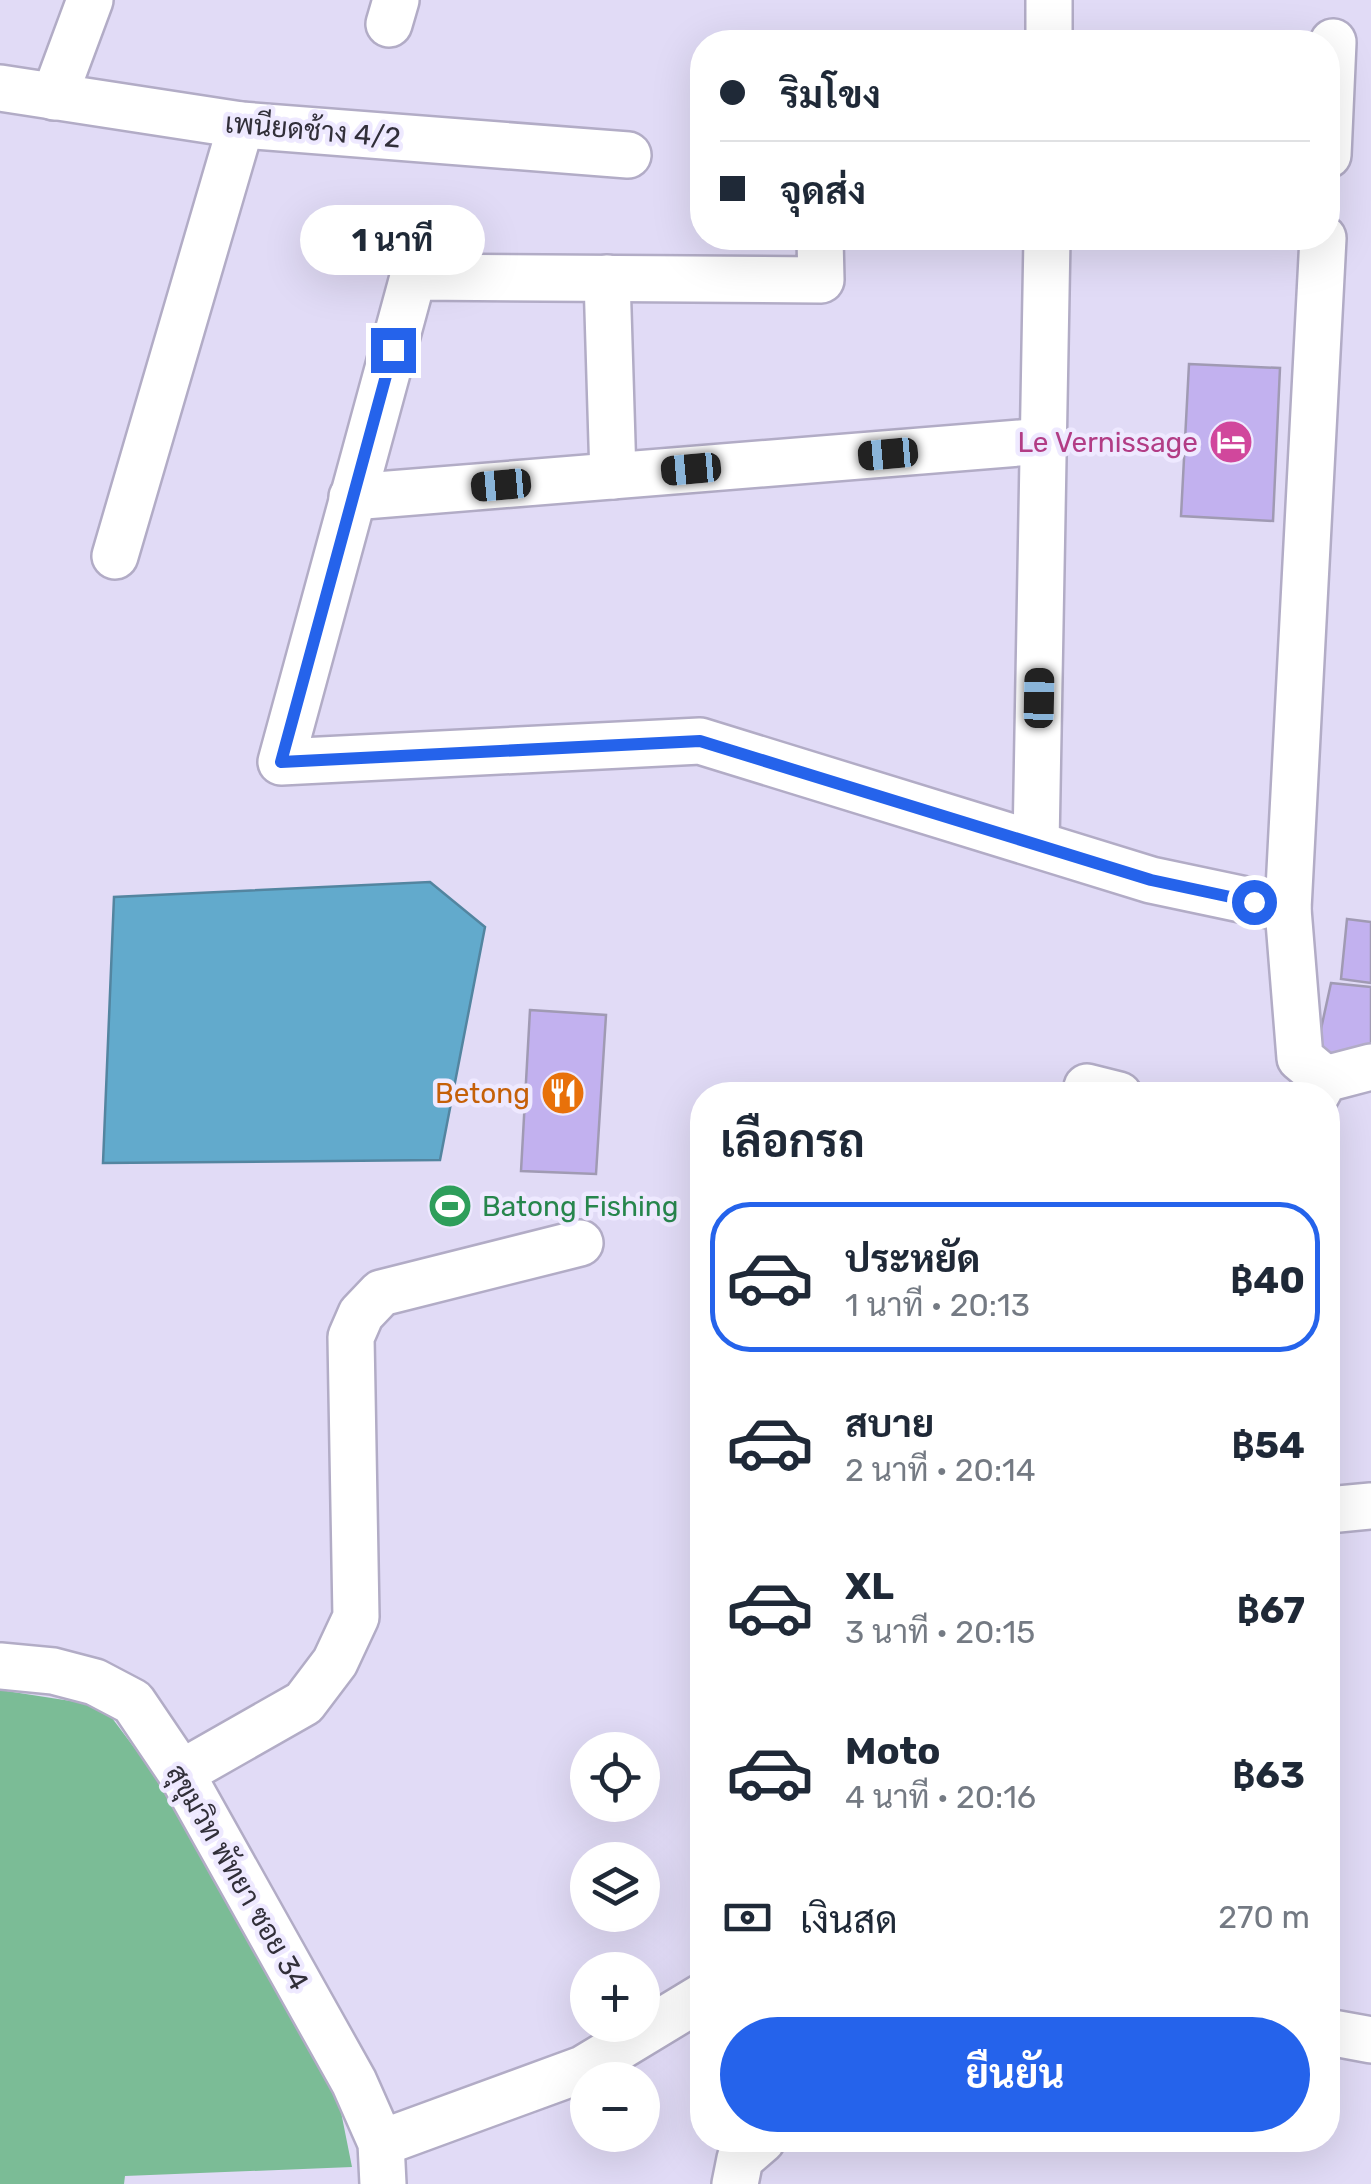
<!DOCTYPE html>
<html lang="th">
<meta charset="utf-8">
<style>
:root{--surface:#fff;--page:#f2f2f3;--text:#1f2937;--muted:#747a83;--line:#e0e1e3;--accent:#2563eb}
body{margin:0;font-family:Rubik,Sarabun,sans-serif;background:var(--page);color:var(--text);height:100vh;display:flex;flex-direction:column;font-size:38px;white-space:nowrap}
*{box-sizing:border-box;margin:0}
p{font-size:32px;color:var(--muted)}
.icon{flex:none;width:55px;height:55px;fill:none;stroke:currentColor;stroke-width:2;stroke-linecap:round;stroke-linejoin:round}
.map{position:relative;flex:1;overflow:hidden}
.sheet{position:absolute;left:690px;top:1082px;width:650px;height:1070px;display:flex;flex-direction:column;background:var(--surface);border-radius:40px;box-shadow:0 10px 40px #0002}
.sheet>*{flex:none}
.top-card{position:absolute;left:690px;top:30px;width:650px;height:220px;border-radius:40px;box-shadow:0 10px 40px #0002;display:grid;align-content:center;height:220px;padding:0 30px;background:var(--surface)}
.fabs{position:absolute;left:570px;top:1732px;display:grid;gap:20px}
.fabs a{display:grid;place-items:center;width:90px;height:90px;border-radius:50%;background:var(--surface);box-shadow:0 10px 40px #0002;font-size:50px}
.end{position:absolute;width:45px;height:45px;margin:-22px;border:12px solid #2563eb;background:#fff;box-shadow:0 0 0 5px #fff}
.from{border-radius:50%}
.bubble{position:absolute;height:70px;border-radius:35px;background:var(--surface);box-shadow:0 10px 40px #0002;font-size:32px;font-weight:700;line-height:70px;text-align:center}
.car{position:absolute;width:30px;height:60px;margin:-30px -15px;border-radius:12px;box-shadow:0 0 8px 2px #0007;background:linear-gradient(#222 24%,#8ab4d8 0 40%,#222 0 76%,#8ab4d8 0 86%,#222 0)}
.top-card b{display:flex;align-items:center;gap:35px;height:95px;font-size:38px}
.top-card b+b{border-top:2px solid var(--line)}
.top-card i{width:25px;height:25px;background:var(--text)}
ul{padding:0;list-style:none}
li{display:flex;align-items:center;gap:30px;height:150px;margin:0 20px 15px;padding:0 10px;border:5px solid transparent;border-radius:40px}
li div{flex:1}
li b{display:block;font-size:38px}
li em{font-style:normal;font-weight:700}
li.on{border-color:var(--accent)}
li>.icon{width:90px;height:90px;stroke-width:1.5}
h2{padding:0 30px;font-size:45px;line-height:120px}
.pay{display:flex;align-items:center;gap:25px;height:110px;padding:0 30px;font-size:38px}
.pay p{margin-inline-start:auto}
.cta{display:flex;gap:20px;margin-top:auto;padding:20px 30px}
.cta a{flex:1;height:115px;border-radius:60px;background:var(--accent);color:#fff;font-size:40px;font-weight:700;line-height:115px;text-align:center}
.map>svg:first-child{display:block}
</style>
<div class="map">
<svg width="1371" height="2184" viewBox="0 0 1371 2184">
<rect width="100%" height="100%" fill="#e1dbf6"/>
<!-- forest -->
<polygon fill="#7bbc96" points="0,1690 103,1706 160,1782 338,2097 352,2167 125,2176 124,2184 0,2184"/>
<!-- water -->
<polygon fill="#62aacc" stroke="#5385a0" stroke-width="2.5" points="430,882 485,927 440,1160 103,1163 114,897"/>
<!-- building -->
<g fill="#c2b1ef" stroke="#a09ab3" stroke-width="2.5">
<polygon points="1189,364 1280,368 1273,521 1181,516"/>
<polygon points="1347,919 1371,922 1371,983 1341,979"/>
<polygon points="1331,983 1371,987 1371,1053 1333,1065 1316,1052"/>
<polygon points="530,1010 606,1015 596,1174 521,1171"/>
</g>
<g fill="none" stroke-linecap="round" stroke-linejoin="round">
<defs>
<g id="minor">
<polyline points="389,24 396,0"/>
<polyline points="1049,42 1049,0"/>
<polyline points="0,88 241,125 628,155"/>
<polyline points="54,97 90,0"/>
<polyline points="1328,155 1333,42"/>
<polyline points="820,238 821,280 413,277 281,762 700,741 1151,880 1288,909"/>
<polyline points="1323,238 1288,909 1300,1058 1325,1079"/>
<polyline points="607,278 613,476"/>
<polyline points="352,497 1044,441"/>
<polyline points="115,556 241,125"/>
<polyline points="1036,844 1047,238"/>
<polyline points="1087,1087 1119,1095"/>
<polyline points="1316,1095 1325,1079 1371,1067"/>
<polyline points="1328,1510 1371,1506"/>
<polyline points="0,1666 53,1671 95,1682 133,1702 181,1773 354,2082 381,2143 383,2184"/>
<polyline points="181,1773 304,1703 335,1662 356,1617 351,1337 361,1314 381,1293 580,1243"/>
<polyline points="1328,2032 1371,2040"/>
<polyline points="381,2143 583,2069 702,1997"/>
<polyline points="735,2184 740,2159 762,2140"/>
</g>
</defs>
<!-- minor casing -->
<use href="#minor" stroke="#b2acc6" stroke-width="50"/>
<!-- minor -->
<use href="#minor" stroke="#fff" stroke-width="45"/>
</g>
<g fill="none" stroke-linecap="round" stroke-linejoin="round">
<!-- route -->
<polyline stroke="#2563eb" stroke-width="12" points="393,350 281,762 700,741 1151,880 1254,902"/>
</g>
<!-- icons -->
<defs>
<symbol id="hotel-disc" viewBox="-11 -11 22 22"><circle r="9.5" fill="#d1479c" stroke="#eee9ff"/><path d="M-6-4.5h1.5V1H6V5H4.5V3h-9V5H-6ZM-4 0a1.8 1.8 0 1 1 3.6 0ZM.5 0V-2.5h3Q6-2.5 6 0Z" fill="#fff"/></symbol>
<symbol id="restaurant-disc" viewBox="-11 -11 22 22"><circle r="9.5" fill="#e8710a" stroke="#eee9ff"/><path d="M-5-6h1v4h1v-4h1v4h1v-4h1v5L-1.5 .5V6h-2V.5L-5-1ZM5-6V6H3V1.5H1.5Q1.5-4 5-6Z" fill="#fff"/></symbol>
<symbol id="stadium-disc" viewBox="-11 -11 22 22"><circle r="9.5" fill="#2e9e5b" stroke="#eee9ff"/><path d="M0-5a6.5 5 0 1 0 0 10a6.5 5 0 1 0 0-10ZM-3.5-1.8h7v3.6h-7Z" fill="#fff"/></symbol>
</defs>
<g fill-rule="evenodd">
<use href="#hotel-disc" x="1206" y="417" width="50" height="50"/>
<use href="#restaurant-disc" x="538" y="1068" width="50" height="50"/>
<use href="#stadium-disc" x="425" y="1181" width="50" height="50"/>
</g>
<g text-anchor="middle" stroke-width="9" stroke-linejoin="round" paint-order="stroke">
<!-- street labels -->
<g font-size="28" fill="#312f39" stroke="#eee9ff">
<text transform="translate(313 130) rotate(5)" y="10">เพนียดช้าง 4/2</text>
<text transform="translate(238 1877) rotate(60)" y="10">สุขุมวิท พัทยา ซอย 34</text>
</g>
<!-- hotel labels -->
<g font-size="28" fill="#b23c85" stroke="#eee9ff" text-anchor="end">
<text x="1198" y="452">Le Vernissage</text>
</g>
<!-- food labels -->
<g font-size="28" fill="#c56008" stroke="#eee9ff" text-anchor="end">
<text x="530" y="1103">Betong</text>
</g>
<!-- leisure labels -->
<g font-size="28" fill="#27864d" stroke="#eee9ff" text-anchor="start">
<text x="482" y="1216">Batong Fishing</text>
</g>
</g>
</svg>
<div class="fabs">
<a><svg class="icon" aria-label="locate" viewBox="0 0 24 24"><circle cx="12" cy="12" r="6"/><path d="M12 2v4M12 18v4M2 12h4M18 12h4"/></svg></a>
<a><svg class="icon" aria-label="layers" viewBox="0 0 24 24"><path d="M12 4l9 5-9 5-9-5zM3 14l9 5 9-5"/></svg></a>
<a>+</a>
<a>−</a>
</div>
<i class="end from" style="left:1254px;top:902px"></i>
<i class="end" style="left:393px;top:350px"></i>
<div class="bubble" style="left:300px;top:205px;width:185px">1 นาที</div>
<i class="car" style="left:888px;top:454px;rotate:265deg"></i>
<i class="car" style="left:691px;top:469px;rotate:265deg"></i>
<i class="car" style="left:501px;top:485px;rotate:265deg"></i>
<i class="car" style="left:1039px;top:698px;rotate:1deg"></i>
<div class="top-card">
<b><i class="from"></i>ริมโขง</b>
<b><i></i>จุดส่ง</b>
</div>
<section class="sheet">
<h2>เลือกรถ</h2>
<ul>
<li class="on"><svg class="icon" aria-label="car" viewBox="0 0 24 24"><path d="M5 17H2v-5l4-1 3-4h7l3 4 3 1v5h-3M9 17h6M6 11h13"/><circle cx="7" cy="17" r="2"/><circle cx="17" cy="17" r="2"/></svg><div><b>ประหยัด</b><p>1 นาที · 20:13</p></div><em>฿40</em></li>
<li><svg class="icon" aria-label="car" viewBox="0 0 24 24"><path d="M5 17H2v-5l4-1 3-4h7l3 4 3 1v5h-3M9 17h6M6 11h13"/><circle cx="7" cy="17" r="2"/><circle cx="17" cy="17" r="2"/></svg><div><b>สบาย</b><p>2 นาที · 20:14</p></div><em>฿54</em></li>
<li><svg class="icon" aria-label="car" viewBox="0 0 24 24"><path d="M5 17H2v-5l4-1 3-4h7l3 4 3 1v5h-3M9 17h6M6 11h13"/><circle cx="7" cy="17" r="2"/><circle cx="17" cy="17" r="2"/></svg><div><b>XL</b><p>3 นาที · 20:15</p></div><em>฿67</em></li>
<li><svg class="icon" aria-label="car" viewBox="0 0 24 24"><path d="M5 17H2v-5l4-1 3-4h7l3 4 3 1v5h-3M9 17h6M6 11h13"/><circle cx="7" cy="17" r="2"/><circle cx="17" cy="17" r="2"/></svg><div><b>Moto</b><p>4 นาที · 20:16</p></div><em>฿63</em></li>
</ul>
<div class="pay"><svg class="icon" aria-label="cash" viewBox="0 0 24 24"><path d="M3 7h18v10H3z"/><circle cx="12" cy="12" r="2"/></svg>เงินสด<p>270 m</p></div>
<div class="cta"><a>ยืนยัน</a></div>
</section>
</div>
